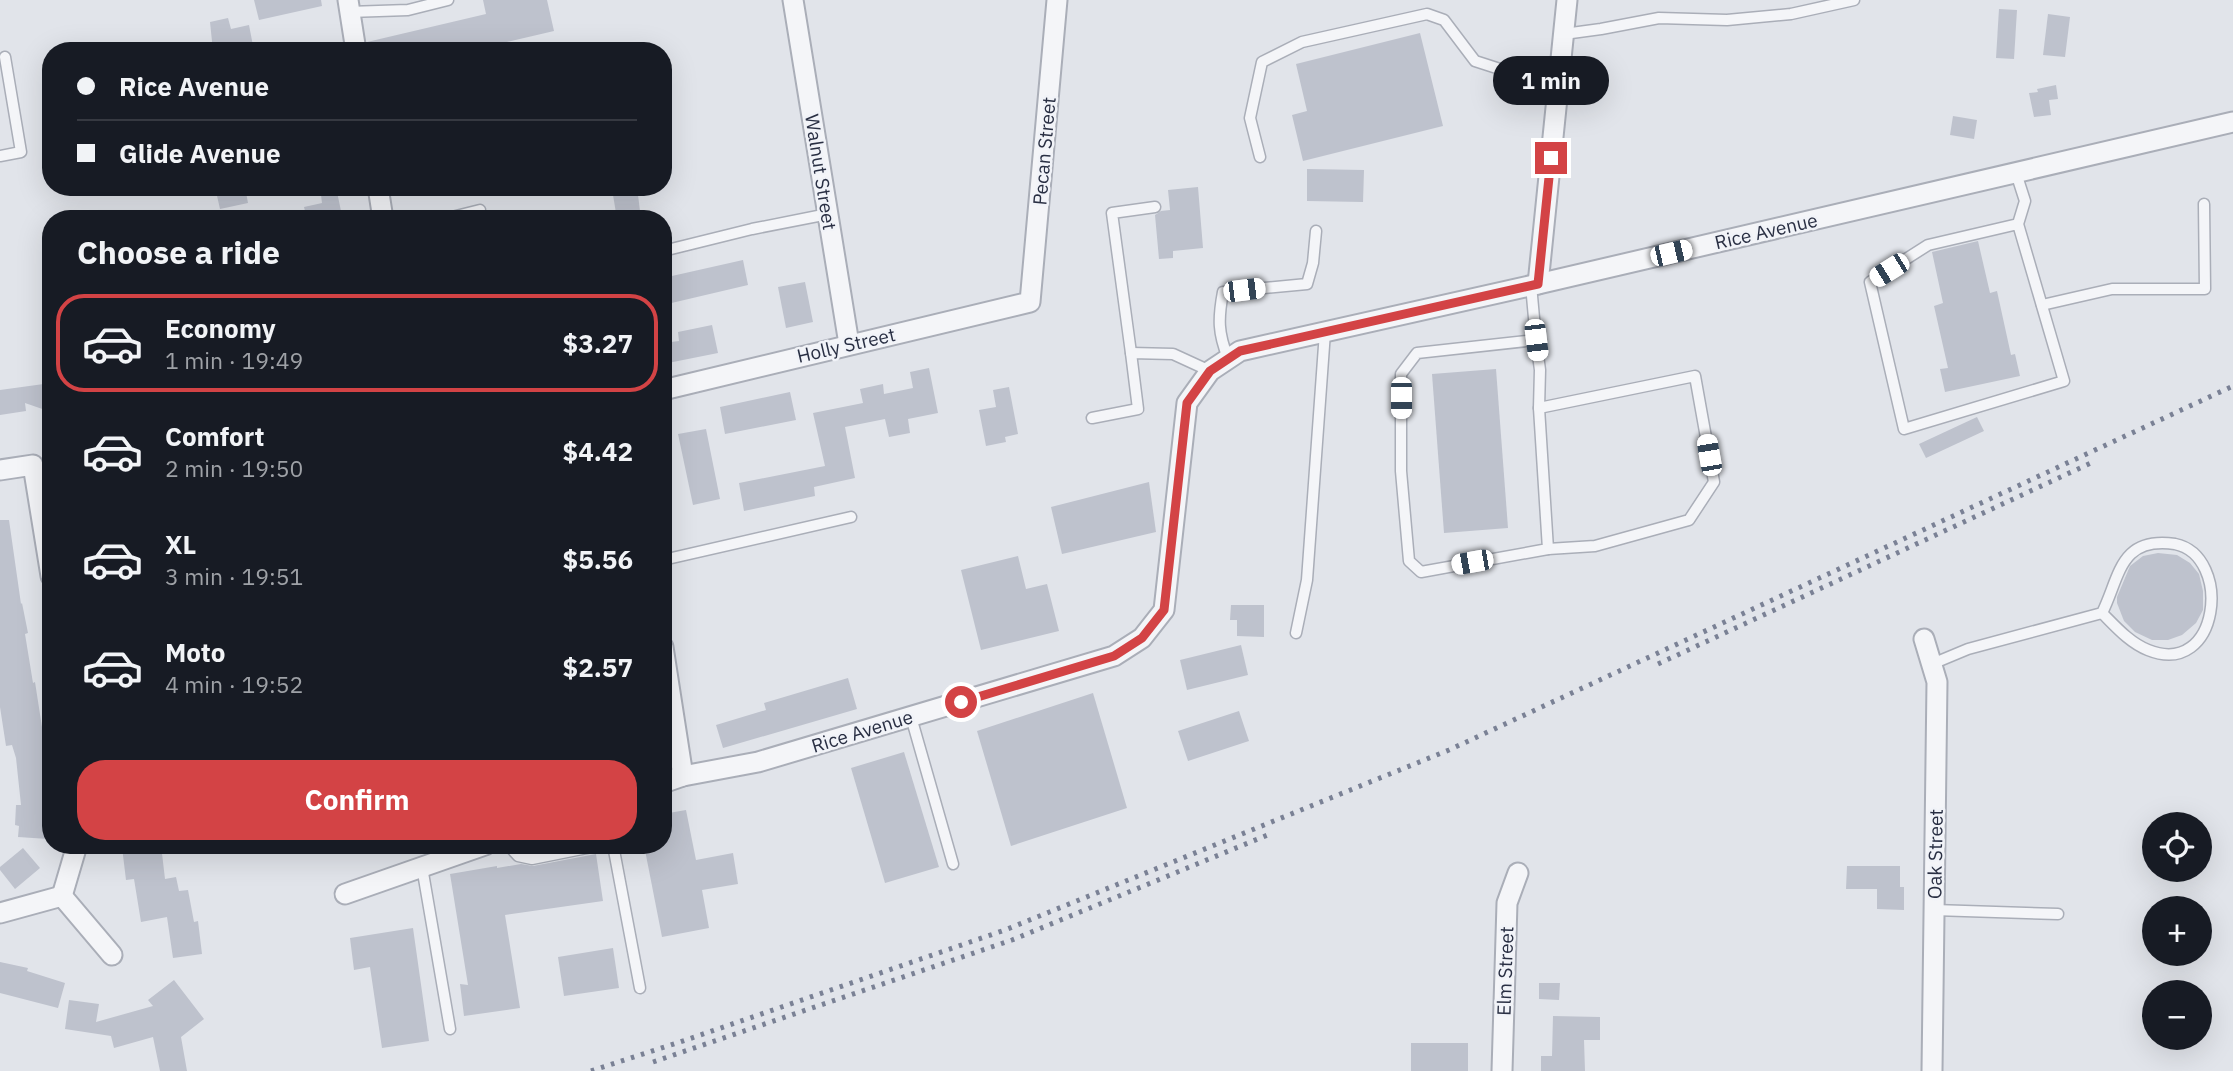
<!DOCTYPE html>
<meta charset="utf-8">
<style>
:root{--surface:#171b24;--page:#20242c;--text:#f1f3f6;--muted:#9ea1a6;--line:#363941;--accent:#d34345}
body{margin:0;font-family:"IBM Plex Sans",sans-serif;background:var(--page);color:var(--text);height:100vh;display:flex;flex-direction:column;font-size:26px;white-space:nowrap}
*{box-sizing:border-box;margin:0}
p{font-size:23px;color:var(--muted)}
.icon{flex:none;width:38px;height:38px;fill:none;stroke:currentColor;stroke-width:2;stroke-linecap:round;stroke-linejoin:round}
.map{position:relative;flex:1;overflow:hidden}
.panel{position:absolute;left:42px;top:210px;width:630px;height:644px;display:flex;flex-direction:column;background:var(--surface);border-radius:28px;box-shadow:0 7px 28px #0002}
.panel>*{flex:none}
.hud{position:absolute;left:42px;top:42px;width:630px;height:154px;border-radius:28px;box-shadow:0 7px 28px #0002;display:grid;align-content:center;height:154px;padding:0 35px;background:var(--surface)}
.tools{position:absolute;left:2142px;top:812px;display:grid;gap:14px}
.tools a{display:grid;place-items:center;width:70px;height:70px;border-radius:50%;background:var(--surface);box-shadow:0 7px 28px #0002;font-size:35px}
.end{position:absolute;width:32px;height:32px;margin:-16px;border:9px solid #d34345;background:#fff;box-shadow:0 0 0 4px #fff}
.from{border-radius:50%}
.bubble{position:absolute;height:49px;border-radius:24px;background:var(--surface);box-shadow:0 7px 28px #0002;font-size:23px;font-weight:700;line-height:49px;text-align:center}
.car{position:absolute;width:21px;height:42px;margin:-21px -10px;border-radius:9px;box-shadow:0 0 5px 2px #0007;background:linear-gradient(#fff 24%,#345 0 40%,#fff 0 76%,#345 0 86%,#fff 0)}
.hud b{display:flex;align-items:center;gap:24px;height:66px;font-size:26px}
.hud b+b{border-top:2px solid var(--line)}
.hud i{width:18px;height:18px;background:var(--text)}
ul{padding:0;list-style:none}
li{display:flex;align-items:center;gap:21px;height:98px;margin:0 14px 10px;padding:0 21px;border:4px solid transparent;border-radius:28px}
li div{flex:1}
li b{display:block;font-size:26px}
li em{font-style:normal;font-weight:700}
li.active{border-color:var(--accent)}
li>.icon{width:63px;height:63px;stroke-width:1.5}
h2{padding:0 35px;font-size:32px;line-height:84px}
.button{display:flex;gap:14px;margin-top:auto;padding:14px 35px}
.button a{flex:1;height:80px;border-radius:28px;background:var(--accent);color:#fff;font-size:28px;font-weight:700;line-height:80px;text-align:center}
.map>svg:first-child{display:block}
</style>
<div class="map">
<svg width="2233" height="1071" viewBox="0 0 2233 1071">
<rect width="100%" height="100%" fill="#e1e4ea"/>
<!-- building -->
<g fill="#bec2cd">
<polygon points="254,0 321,0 322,6 259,20"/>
<polygon points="483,0 547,0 554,31 469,51 368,51 367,42 486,14"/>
<polygon points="1999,9 2017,10 2014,59 1996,58"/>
<polygon points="2048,14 2070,17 2065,57 2043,55"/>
<polygon points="228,18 231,29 249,25 254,51 213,51 210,22"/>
<polygon points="1420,33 1443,126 1303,161 1292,115 1307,111 1296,64"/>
<polygon points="2056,85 2058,99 2049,100 2051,115 2034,117 2029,93 2038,92 2037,89"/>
<polygon points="1953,116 1977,120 1974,139 1950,135"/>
<polygon points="1307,169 1364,170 1363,202 1307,201"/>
<polygon points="215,187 245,187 248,203 220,209"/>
<polygon points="320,187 336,187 341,211 339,211 341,219 307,219 304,207 322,203"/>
<polygon points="622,187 637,187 641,219 617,219 612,189"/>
<polygon points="1198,187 1203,248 1173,251 1173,258 1159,259 1155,215 1161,211 1170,210 1168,190"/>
<polygon points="1978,241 1990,293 1997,291 2011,355 2015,354 2020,376 1945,392 1940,369 1948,368 1934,306 1943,303 1932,252"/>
<polygon points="743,260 748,285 663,305 663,278"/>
<polygon points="805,282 813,322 786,328 778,287"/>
<polygon points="712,325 718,353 663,364 663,343 679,341 678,332"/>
<polygon points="929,368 938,413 908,419 910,433 889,437 885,419 845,427 855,478 814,487 815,496 744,511 739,483 825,466 813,413 863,403 860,389 883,384 884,394 913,388 910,372"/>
<polygon points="1496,369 1508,528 1444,533 1432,374"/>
<polygon points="51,383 51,412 25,403 26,411 0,415 0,390"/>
<polygon points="1009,387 1018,434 1005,437 1006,442 986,446 979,410 996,407 993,390"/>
<polygon points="790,392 796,420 725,434 720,407"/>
<polygon points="1977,417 1984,431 1926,458 1919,444"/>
<polygon points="706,429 720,499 693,505 678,434"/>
<polygon points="1149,482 1156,532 1062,554 1051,507"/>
<polygon points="0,520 9,520 21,604 22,603 28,633 25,634 33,683 35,682 46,753 45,753 50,799 48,839 18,837 19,826 15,825 16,805 21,805 16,758 12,745 6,746 0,707"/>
<polygon points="2158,553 2177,555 2190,563 2199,574 2203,591 2203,610 2196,623 2182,635 2168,640 2152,640 2135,632 2124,621 2117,603 2117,597 2130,566 2143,556"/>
<polygon points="1018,556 1026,589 1047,584 1059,631 981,650 961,570"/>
<polygon points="1231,605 1264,605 1264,637 1237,636 1237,620 1230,620"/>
<polygon points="1241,645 1248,675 1187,690 1180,660"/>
<polygon points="848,678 857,709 723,748 716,725 766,710 764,703"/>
<polygon points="1093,693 1127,808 1011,846 977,731"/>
<polygon points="1239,711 1249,741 1188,761 1178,731"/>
<polygon points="904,752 939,867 885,883 851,768"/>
<polygon points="686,810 696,860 733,853 738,884 702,890 709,928 662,937 644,845 663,845 663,814"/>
<polygon points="133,845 161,845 165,879 176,877 179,891 188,890 194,922 198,921 202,954 173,958 167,917 141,922 134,879 126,880 122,847"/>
<polygon points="23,848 40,868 15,889 0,870 0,867"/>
<polygon points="596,854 603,901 505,915 520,1008 464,1016 460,984 468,985 450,874 497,866 497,868 521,864 533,866"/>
<polygon points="1847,866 1900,866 1900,887 1904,887 1904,910 1877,909 1877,889 1846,889"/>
<polygon points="413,928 429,1041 382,1048 370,967 354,970 350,938"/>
<polygon points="613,948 619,988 564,996 558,957"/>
<polygon points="0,962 28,968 27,971 65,983 58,1008 0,993"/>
<polygon points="174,980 204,1019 181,1037 187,1071 160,1071 153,1037 114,1048 111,1036 65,1029 69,1000 99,1004 96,1022 153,1006 148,1000"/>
<polygon points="1539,983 1560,983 1559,1000 1539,999"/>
<polygon points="1553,1016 1600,1017 1600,1040 1584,1040 1585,1071 1541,1071 1541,1056 1552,1056"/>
<rect x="1411" y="1043" width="57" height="28"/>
</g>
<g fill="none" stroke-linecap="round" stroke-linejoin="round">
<defs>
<g id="service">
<polyline points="349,12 408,10 448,0"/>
<polyline points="1564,34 1601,29 1659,18 1727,20 1791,14 1854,0"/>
<polyline points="0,156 21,152 5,57"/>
<polyline points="1260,157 1250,118 1262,62 1302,42 1427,14 1444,20 1475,61 1531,79 1558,82"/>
<polyline points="2016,173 2025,201 2018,224 2064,381 1904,429 1870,282 1928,245 2018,224"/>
<polyline points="444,219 480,210"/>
<polyline points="663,251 752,229 828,214"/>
<polyline points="1531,285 1536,340 1417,353 1401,374 1401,471 1409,561 1421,572 1548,549 1539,408 1540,370 1536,340"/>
<polyline points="2042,305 2112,289 2205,289 2204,204"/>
<polyline points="1131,353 1112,213 1155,207"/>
<path d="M1228,358C1218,333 1218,319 1223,292L1307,284L1313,263L1316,231"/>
<polyline points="1539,408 1695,376 1714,482 1689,520 1595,546 1548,549"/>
<polyline points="1092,418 1138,409 1131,353 1173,354 1210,371"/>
<polyline points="663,560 851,517"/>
<polyline points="1296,633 1307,580 1325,332"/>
<path d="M1932,664L1968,649L2102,613C2120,577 2119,536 2175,544C2233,556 2220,679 2148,650C2130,643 2116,627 2102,613"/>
<polyline points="911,717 953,864"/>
<polyline points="508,845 518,856 532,859 602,845"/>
<polyline points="613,845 640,988"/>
<polyline points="422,867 450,1029"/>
<polyline points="1934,910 2058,914"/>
</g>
<g id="minor">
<polyline points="348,0 356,51"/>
<polyline points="793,0 849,344"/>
<polyline points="378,187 383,219"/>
<polyline points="1538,284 1567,0"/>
<polyline points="663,390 1030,302 1057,0"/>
<polyline points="0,470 33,465 51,576"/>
<polyline points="1924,639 1937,682 1932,1071"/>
<polyline points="663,647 683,776"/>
<polyline points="663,783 683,776 758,762 1114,656 1142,638 1164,610 1187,403 1210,371 1240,351 1538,284 2233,122"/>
<polyline points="345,894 485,845"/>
<polyline points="62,896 77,845"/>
<polyline points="0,913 62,896 112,955"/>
<polyline points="1502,1071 1507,903 1518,873"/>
</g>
</defs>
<!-- service casing -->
<use href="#service" stroke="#aaaeb8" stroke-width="13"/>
<!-- minor casing -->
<use href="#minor" stroke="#aaaeb8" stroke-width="23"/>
<!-- service -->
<use href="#service" stroke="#f4f5f8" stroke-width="10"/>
<!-- minor -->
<use href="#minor" stroke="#f4f5f8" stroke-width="19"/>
<!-- rail -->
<g stroke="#7a8195" stroke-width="5" stroke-dasharray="3.5 7" stroke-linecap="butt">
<polyline points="1658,664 2093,462"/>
<polyline points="653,1062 1012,940 1270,834"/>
<polyline points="591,1071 680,1042 1005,930 1449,750 2233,386"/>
</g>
</g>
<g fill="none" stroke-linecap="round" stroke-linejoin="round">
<!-- route -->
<polyline stroke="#d34345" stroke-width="9" points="961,702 1114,656 1142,638 1164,610 1187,403 1210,371 1240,351 1538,284 1551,158"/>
</g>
<g text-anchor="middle" stroke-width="5" stroke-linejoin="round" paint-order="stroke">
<!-- street labels -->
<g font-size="19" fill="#292f43" stroke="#f1f3f8">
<text transform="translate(1044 151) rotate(-85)" y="7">Pecan Street</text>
<text transform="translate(821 172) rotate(81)" y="7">Walnut Street</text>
<text transform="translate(1766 231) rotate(-13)" y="7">Rice Avenue</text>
<text transform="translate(846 345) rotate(-13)" y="7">Holly Street</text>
<text transform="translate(862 731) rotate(-17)" y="7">Rice Avenue</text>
<text transform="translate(1935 854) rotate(-89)" y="7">Oak Street</text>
<text transform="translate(1505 971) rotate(-88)" y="7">Elm Street</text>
</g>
</g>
</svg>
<div class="tools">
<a><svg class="icon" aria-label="locate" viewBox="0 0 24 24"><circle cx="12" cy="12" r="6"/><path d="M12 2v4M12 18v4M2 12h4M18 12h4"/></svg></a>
<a>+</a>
<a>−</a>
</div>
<i class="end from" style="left:961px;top:702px"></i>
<i class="end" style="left:1551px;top:158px"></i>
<div class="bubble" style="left:1493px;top:56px;width:116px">1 min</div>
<i class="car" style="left:1671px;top:253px;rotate:77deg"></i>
<i class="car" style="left:1889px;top:270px;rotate:238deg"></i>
<i class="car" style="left:1244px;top:290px;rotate:83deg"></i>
<i class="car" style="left:1536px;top:340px;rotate:173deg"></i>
<i class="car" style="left:1401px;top:398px;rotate:180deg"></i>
<i class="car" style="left:1709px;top:455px;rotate:350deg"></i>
<i class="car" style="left:1472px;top:562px;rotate:260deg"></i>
<div class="hud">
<b><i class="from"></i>Rice Avenue</b>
<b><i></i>Glide Avenue</b>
</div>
<section class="panel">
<h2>Choose a ride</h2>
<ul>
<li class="active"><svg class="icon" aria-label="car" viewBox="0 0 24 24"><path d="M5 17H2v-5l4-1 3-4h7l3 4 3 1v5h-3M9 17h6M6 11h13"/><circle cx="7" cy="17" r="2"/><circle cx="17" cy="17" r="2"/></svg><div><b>Economy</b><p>1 min · 19:49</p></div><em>$3.27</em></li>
<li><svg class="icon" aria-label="car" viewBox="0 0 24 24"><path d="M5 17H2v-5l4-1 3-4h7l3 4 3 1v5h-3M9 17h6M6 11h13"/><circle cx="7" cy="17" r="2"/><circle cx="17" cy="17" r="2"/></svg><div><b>Comfort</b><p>2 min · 19:50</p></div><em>$4.42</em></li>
<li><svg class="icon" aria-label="car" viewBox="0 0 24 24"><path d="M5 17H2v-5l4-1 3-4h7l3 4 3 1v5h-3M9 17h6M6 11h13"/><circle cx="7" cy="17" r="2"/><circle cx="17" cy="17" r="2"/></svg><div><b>XL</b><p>3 min · 19:51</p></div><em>$5.56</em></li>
<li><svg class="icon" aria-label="car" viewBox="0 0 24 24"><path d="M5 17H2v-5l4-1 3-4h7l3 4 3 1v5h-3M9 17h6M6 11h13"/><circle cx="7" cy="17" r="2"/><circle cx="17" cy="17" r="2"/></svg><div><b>Moto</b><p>4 min · 19:52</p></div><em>$2.57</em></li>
</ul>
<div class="button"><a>Confirm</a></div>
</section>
</div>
